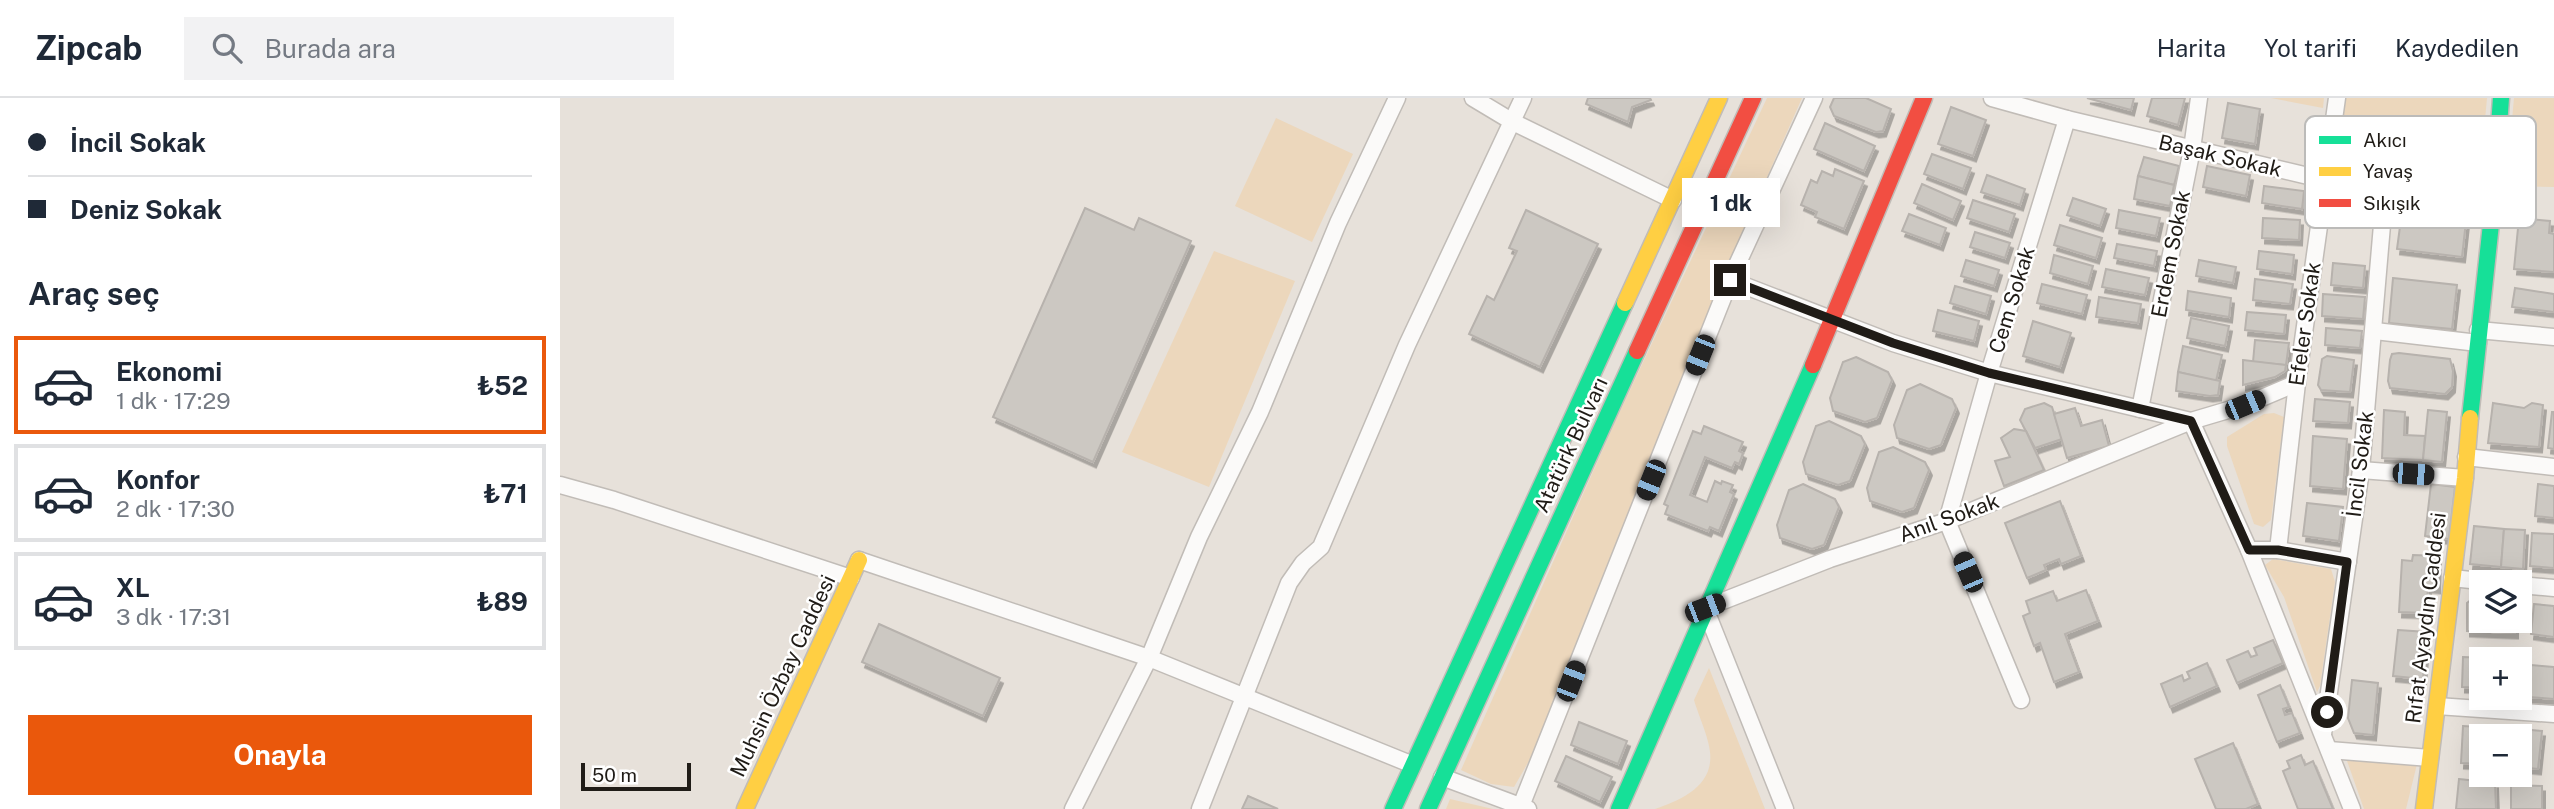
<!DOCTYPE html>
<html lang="tr">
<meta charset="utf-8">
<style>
:root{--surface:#fff;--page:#f2f2f3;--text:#1f2937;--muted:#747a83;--line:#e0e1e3;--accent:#ea580c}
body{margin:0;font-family:"Public Sans",sans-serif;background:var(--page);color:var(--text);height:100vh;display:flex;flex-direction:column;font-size:26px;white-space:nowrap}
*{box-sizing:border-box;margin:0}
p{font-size:23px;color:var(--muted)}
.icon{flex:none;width:38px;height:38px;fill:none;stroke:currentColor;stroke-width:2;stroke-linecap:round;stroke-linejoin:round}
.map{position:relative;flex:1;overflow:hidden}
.panel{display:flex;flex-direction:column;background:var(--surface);width:560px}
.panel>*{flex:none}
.top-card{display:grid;align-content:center;height:154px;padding:0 28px;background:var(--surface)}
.fabs{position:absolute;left:1909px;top:472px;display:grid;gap:14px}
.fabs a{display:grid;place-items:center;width:63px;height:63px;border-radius:0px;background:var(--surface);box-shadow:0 7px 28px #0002;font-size:35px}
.scale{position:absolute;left:21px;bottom:18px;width:110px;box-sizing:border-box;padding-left:7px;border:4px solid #201c17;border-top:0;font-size:19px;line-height:24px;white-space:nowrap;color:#201c17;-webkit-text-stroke:5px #fff;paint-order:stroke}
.end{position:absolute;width:32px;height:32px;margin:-16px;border:9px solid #201c17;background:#fff;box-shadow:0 0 0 4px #fff}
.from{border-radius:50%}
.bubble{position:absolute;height:49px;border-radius:0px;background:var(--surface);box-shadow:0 7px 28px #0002;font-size:23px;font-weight:700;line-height:49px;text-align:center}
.car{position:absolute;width:21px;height:42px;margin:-21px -10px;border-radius:9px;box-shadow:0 0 5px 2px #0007;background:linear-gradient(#222 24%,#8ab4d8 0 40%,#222 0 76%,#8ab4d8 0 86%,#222 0)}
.top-card b{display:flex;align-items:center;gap:24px;height:66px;font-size:26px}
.top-card b+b{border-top:2px solid var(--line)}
.top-card i{width:18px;height:18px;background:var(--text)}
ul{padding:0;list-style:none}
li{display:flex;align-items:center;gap:21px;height:98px;margin:0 14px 10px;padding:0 14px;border:4px solid var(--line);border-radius:0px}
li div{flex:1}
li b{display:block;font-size:26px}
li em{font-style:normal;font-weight:700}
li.selected{border-color:var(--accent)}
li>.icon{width:63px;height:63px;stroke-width:1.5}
h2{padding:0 28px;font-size:32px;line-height:84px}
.action{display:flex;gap:14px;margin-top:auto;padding:14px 28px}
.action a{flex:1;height:80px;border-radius:0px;background:var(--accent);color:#fff;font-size:28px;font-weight:700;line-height:80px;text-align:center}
header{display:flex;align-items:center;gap:42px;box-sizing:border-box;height:98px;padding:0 35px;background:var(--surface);border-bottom:2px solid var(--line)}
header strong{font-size:33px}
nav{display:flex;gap:38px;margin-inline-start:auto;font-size:24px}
.search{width:490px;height:63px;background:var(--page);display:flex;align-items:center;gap:18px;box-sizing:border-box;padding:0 24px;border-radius:0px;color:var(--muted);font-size:26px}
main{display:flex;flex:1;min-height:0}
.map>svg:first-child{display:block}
</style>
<header>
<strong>Zipcab</strong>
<div class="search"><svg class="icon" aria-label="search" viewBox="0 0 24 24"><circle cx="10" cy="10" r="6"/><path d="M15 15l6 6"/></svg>Burada ara</div>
<nav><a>Harita</a><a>Yol tarifi</a><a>Kaydedilen</a></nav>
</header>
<main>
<section class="panel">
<div class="top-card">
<b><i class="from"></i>İncil Sokak</b>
<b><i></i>Deniz Sokak</b>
</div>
<h2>Araç seç</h2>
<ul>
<li class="selected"><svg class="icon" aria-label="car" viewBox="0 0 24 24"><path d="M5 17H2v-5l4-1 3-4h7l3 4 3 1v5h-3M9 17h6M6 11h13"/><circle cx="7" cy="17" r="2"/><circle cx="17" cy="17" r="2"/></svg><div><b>Ekonomi</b><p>1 dk · 17:29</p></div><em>₺52</em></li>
<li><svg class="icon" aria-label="car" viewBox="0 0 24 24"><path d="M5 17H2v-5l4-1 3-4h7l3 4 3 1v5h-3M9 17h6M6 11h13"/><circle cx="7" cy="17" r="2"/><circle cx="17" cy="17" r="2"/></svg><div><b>Konfor</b><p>2 dk · 17:30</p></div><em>₺71</em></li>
<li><svg class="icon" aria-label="car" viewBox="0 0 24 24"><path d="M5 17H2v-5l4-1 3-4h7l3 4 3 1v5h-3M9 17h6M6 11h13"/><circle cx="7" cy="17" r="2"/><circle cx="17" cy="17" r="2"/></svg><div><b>XL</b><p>3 dk · 17:31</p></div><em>₺89</em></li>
</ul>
<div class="action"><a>Onayla</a></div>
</section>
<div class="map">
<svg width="1994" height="711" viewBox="0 0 1994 711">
<defs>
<filter id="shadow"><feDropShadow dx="3" dy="5.5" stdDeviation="0" flood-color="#0004"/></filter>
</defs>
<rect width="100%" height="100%" fill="#e7e1da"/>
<!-- green -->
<g fill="#ecd7bc">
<polygon points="1207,0 1242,0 1159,188 973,656 954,689 931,686 901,672 1055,324"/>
<polygon points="1711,0 1764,0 1763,10"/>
<polygon points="1783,0 1927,0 1919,87 1836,77 1835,78 1773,69"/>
<polygon points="1954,0 1994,0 1994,89 1946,88"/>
<polygon points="716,20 793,56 752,144 675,108"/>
<polygon points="654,153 735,183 649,389 562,354"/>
<polygon points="1714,315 1724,319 1711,422 1703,429 1694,426 1667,348 1667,339 1704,316"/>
<polygon points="1713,461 1771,471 1775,484 1760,588 1757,594 1724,499 1705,467"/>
<path d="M1149,570L1205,711H1095C1121,702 1154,688 1150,654C1149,640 1138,616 1134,602Z"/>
<polygon points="1786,660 1857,666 1846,711 1804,711"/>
<polygon points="890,701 933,711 886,711"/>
</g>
<!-- building -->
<g fill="#ccc8c2" stroke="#b7b2ad" stroke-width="2" filter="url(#shadow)">
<polygon points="1028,0 1090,0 1091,2 1072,9 1068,24 1026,6"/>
<polygon points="1274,0 1306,0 1331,11 1323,33 1316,34 1274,18 1270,9"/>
<polygon points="1527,0 1574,0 1571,12"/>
<polygon points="1592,0 1625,0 1618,27 1587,18"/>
<polygon points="1668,5 1700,11 1695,46 1662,40"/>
<polygon points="1391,9 1426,22 1413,58 1378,46"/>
<polygon points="1265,25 1315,48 1304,73 1254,51"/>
<polygon points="1372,56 1411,70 1403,91 1364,76"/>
<polygon points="1584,59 1619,68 1614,87 1578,78"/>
<polygon points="1647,68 1690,77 1686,98 1643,89"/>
<polygon points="1275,71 1304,83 1284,131 1255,119 1257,114 1241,107 1251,82 1257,85 1262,73 1273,78"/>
<polygon points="1427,77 1465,91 1460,107 1421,94"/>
<polygon points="1578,78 1614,87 1610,108 1574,101"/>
<polygon points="1362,86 1401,103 1393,122 1354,105"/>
<polygon points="1704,88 1744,93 1742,111 1702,105"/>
<polygon points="1513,100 1546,111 1540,128 1507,117"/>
<polygon points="1413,102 1455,116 1449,134 1407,120"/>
<polygon points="1843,106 1907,114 1902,159 1837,151"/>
<polygon points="525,110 574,132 579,120 631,143 533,364 433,319"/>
<polygon points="966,112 1038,146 980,269 909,236 927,198 934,202 957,153 949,150"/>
<polygon points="1559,112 1600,120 1596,138 1556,130"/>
<polygon points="1349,116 1386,130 1380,147 1342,133"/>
<polygon points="1703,120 1740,122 1739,142 1702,140"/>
<polygon points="1959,120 1990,123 1989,135 1994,136 1994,174 1954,171"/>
<polygon points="1500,127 1542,140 1536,160 1494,147"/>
<polygon points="1415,134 1450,145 1445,160 1410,149"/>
<polygon points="1557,146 1597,153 1594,168 1554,160"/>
<polygon points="1699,153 1734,157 1732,176 1697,171"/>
<polygon points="1494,157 1533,168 1528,186 1490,175"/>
<polygon points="1406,162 1439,172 1434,188 1401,178"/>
<polygon points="1639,162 1676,169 1673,185 1636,178"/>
<polygon points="1773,165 1805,168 1803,190 1771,187"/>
<polygon points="1546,171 1589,180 1585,197 1542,189"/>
<polygon points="1833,180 1897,187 1892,231 1829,225"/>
<polygon points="1695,181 1733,186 1730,206 1693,202"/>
<polygon points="1482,186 1527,197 1522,216 1477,205"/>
<polygon points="1395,188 1431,198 1426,216 1390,205"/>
<polygon points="1955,190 1994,196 1994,214 1952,209"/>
<polygon points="1628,193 1671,200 1669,219 1626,212"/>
<polygon points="1763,196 1805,199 1803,221 1762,218"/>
<polygon points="1539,199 1581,206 1578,225 1536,219"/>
<polygon points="1378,212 1419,223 1414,243 1373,233"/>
<polygon points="1687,214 1726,217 1724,236 1685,232"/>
<polygon points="1631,220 1669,228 1665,248 1627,240"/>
<polygon points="1473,223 1511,235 1500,269 1463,258"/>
<polygon points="1766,230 1802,233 1800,250 1765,247"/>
<polygon points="1695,242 1729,245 1726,267 1693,264"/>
<polygon points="1623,248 1662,257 1656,283 1618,274"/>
<polygon points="1839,255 1890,261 1893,273 1892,289 1885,296 1830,290 1828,283 1830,262 1832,256"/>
<polygon points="1767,258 1794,262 1790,294 1761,292 1758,287 1762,261"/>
<polygon points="1296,259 1328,274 1332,282 1317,320 1305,324 1273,313 1270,300 1283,264"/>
<polygon points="1683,262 1726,267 1725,273 1715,279 1683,287"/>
<polygon points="1618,274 1660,283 1658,297 1650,298 1616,293"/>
<polygon points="1360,286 1392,301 1396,310 1381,347 1369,351 1337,340 1334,327 1347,292"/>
<polygon points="1755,301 1790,304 1788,325 1753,323"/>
<polygon points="1484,305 1492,309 1502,341 1475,350 1460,322 1465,311"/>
<polygon points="1933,305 1964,310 1972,305 1983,307 1979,349 1928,345"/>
<polygon points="1515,310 1521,328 1542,322 1549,348 1507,360 1494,316"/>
<polygon points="1824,312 1845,314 1844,337 1865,338 1863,362 1822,360"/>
<polygon points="1868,312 1887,314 1882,364 1863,362"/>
<polygon points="1992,314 1994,314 1994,351 1988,350"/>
<polygon points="1269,323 1301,338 1305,346 1290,383 1278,387 1246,376 1243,364 1256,328"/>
<polygon points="1144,328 1183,344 1179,353 1183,355 1179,366 1175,364 1172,370 1145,359 1130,397 1147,404 1155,383 1161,386 1162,383 1173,387 1170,394 1174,396 1159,433 1150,429 1148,433 1105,416 1108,408 1104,406 1133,333 1141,336"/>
<polygon points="1454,331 1466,333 1484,372 1444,388 1435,363 1450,359 1441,340"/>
<polygon points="1753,338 1787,341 1783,391 1750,388"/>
<polygon points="1333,349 1365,364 1369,372 1354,410 1342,414 1310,403 1307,390 1319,354"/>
<polygon points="1243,386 1275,401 1279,409 1264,447 1252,451 1220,440 1217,427 1229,392"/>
<polygon points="1871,386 1895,389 1889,441 1865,438"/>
<polygon points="1978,386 1994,388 1994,420 1975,418"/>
<polygon points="1500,403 1521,458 1501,466 1499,461 1484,467 1486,472 1467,480 1445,425"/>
<polygon points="1747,405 1783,409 1779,443 1743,438"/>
<polygon points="1914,428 1944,431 1941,469 1910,466"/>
<polygon points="1944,431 1965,432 1963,471 1941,469"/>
<polygon points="1972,435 1994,436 1994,470 1970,468"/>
<polygon points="1853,457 1878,458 1877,490 1868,489 1866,515 1839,514 1842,462 1852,463"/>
<polygon points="1526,492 1538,523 1505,536 1519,574 1494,584 1480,545 1474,548 1463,518 1470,515 1466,503 1493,493 1497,503"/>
<polygon points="1917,497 1922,498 1922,523 1955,523 1955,535 1907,533 1907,505"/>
<polygon points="1974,506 1994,508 1994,539 1971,536"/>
<polygon points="319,526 440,580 423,618 302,564"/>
<polygon points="1838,532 1867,534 1863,581 1833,578"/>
<polygon points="1713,542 1723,565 1677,585 1667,562 1688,553 1691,559 1697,557 1694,550"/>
<polygon points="1903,559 1948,561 1948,562 1922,562 1922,590 1902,589"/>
<polygon points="1647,565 1657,588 1610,609 1601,586 1622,577 1624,583 1630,580 1627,574"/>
<polygon points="1971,567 1994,569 1994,601 1969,599"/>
<polygon points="1792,582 1818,585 1813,637 1794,635 1788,620"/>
<polygon points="1720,587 1729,609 1723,611 1725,617 1732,615 1740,635 1717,644 1698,597"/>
<polygon points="1019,624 1067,643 1058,666 1011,647"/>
<polygon points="1903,628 1934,630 1933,639 1922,639 1922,666 1901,665"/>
<polygon points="1950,630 1982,633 1978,671 1960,669 1960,639 1950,639"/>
<polygon points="1673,645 1698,706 1686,711 1656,711 1635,661"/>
<polygon points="1741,657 1745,667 1753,663 1773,711 1738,711 1723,673 1730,670 1727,663"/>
<polygon points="1006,658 1052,679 1040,704 995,683"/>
<polygon points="1899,681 1935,685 1936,711 1896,711"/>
<polygon points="1951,687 1982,688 1982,711 1951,711"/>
<polygon points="688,698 718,711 682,711"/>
</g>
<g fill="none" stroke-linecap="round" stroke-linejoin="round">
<defs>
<g id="street">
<polyline points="913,0 953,24 1113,102"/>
<polyline points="1432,0 1507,21 1765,82 1825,92 1934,98"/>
<polyline points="1170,182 1333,245 1429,275 1631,323 1685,307 1737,285"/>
<polyline points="1918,232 1994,239"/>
<polyline points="1815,233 1918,245"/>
<polyline points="1580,311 1632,51 1639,0"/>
<polyline points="1906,359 1994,369"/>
<polyline points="1801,372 1905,380"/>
<polyline points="0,387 54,402 291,480"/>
<polyline points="1689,452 1718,452 1788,464"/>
<polyline points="1718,452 1737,285 1777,0"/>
<polyline points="299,462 589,560 853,667"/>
<polyline points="1892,480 1939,485"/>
<polyline points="1960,487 1994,490"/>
<polyline points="1461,602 1387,423 1429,275 1507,21"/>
<polyline points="1877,608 1994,616"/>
<polyline points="1763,636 1801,372 1825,92"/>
<polyline points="1769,652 1870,660"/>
<polyline points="882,679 968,711"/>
<polyline points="961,708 1170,182 1254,0"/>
<polyline points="513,711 589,560 639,439 700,314 778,125 837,0"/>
<polyline points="640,711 729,485 743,465 761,449 847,247 963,0"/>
<polyline points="1225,711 1145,510 1270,461 1387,423 1631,323 1689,452 1792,711"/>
</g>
<g id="fast">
<polyline points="1910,320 1934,98 1941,0"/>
<polyline points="833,711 1065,205"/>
<polyline points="868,711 1077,253"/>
<polyline points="1059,711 1253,267"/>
</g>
<g id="slow">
<polyline points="1065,205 1159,0"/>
<polyline points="185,711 299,462"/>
<polyline points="1864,711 1905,380 1910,320"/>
</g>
<g id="jam">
<polyline points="1077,253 1193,0"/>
<polyline points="1253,267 1364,0"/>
</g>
</defs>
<!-- street casing -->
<use href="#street" stroke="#c1bcb7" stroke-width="19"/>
<!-- fast casing -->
<use href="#fast" stroke="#c1bcb7" stroke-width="19"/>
<!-- slow casing -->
<use href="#slow" stroke="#c1bcb7" stroke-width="19"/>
<!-- jam casing -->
<use href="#jam" stroke="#c1bcb7" stroke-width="19"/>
<!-- street -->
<use href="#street" stroke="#fbfaf9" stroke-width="16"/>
<!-- fast -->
<use href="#fast" stroke="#16e098" stroke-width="16"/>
<!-- slow -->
<use href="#slow" stroke="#ffcf43" stroke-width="16"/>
<!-- jam -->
<use href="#jam" stroke="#f24e42" stroke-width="16"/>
</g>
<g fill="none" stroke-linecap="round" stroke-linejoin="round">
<!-- route -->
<polyline stroke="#201c17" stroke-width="9" points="1170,182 1333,245 1429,275 1631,323 1689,452 1718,452 1787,464 1767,614"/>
</g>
<g text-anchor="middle" stroke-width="5" stroke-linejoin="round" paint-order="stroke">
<!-- street labels -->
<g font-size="21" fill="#201c17" stroke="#fff">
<text transform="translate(1660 58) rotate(13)" y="7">Başak Sokak</text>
<text transform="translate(1611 156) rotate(-79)" y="7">Erdem Sokak</text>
<text transform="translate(1452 202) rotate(-73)" y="7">Cem Sokak</text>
<text transform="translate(1745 226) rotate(-82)" y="7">Efeler Sokak</text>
<text transform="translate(1011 347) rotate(-65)" y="7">Atatürk Bulvarı</text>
<text transform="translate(1800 366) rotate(-83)" y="7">İncil Sokak</text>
<text transform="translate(1389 420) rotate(-20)" y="7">Anıl Sokak</text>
<text transform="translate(1866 520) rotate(-83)" y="7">Rıfat Ayaydın Caddesi</text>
<text transform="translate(223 578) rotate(-65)" y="7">Muhsin Özbay Caddesi</text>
</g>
</g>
<!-- legend -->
<rect x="1745" y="18" width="231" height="112" rx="10" fill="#fff" stroke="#bcbbb9" stroke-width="2"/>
<rect x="1759" y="38" width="32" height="8" fill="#16e098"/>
<rect x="1759" y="69" width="32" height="9" fill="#ffcf43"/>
<rect x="1759" y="101" width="32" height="8" fill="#f24e42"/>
<g font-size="19" fill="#201c17">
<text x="1803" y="49">Akıcı</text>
<text x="1803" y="80">Yavaş</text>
<text x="1803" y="112">Sıkışık</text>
</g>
</svg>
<div class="fabs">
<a><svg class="icon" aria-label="layers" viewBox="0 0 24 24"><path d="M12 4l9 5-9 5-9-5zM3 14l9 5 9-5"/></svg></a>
<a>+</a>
<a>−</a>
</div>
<div class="scale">50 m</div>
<i class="end from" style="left:1767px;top:614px"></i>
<i class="end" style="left:1170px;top:182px"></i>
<div class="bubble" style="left:1122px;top:80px;width:98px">1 dk</div>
<i class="car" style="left:1140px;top:257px;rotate:202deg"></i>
<i class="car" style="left:1685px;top:307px;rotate:67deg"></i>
<i class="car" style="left:1853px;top:376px;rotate:94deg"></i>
<i class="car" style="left:1091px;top:382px;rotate:202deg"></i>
<i class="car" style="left:1408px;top:474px;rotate:337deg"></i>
<i class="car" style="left:1145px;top:510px;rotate:69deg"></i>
<i class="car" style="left:1011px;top:583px;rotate:21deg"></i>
</div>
</main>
